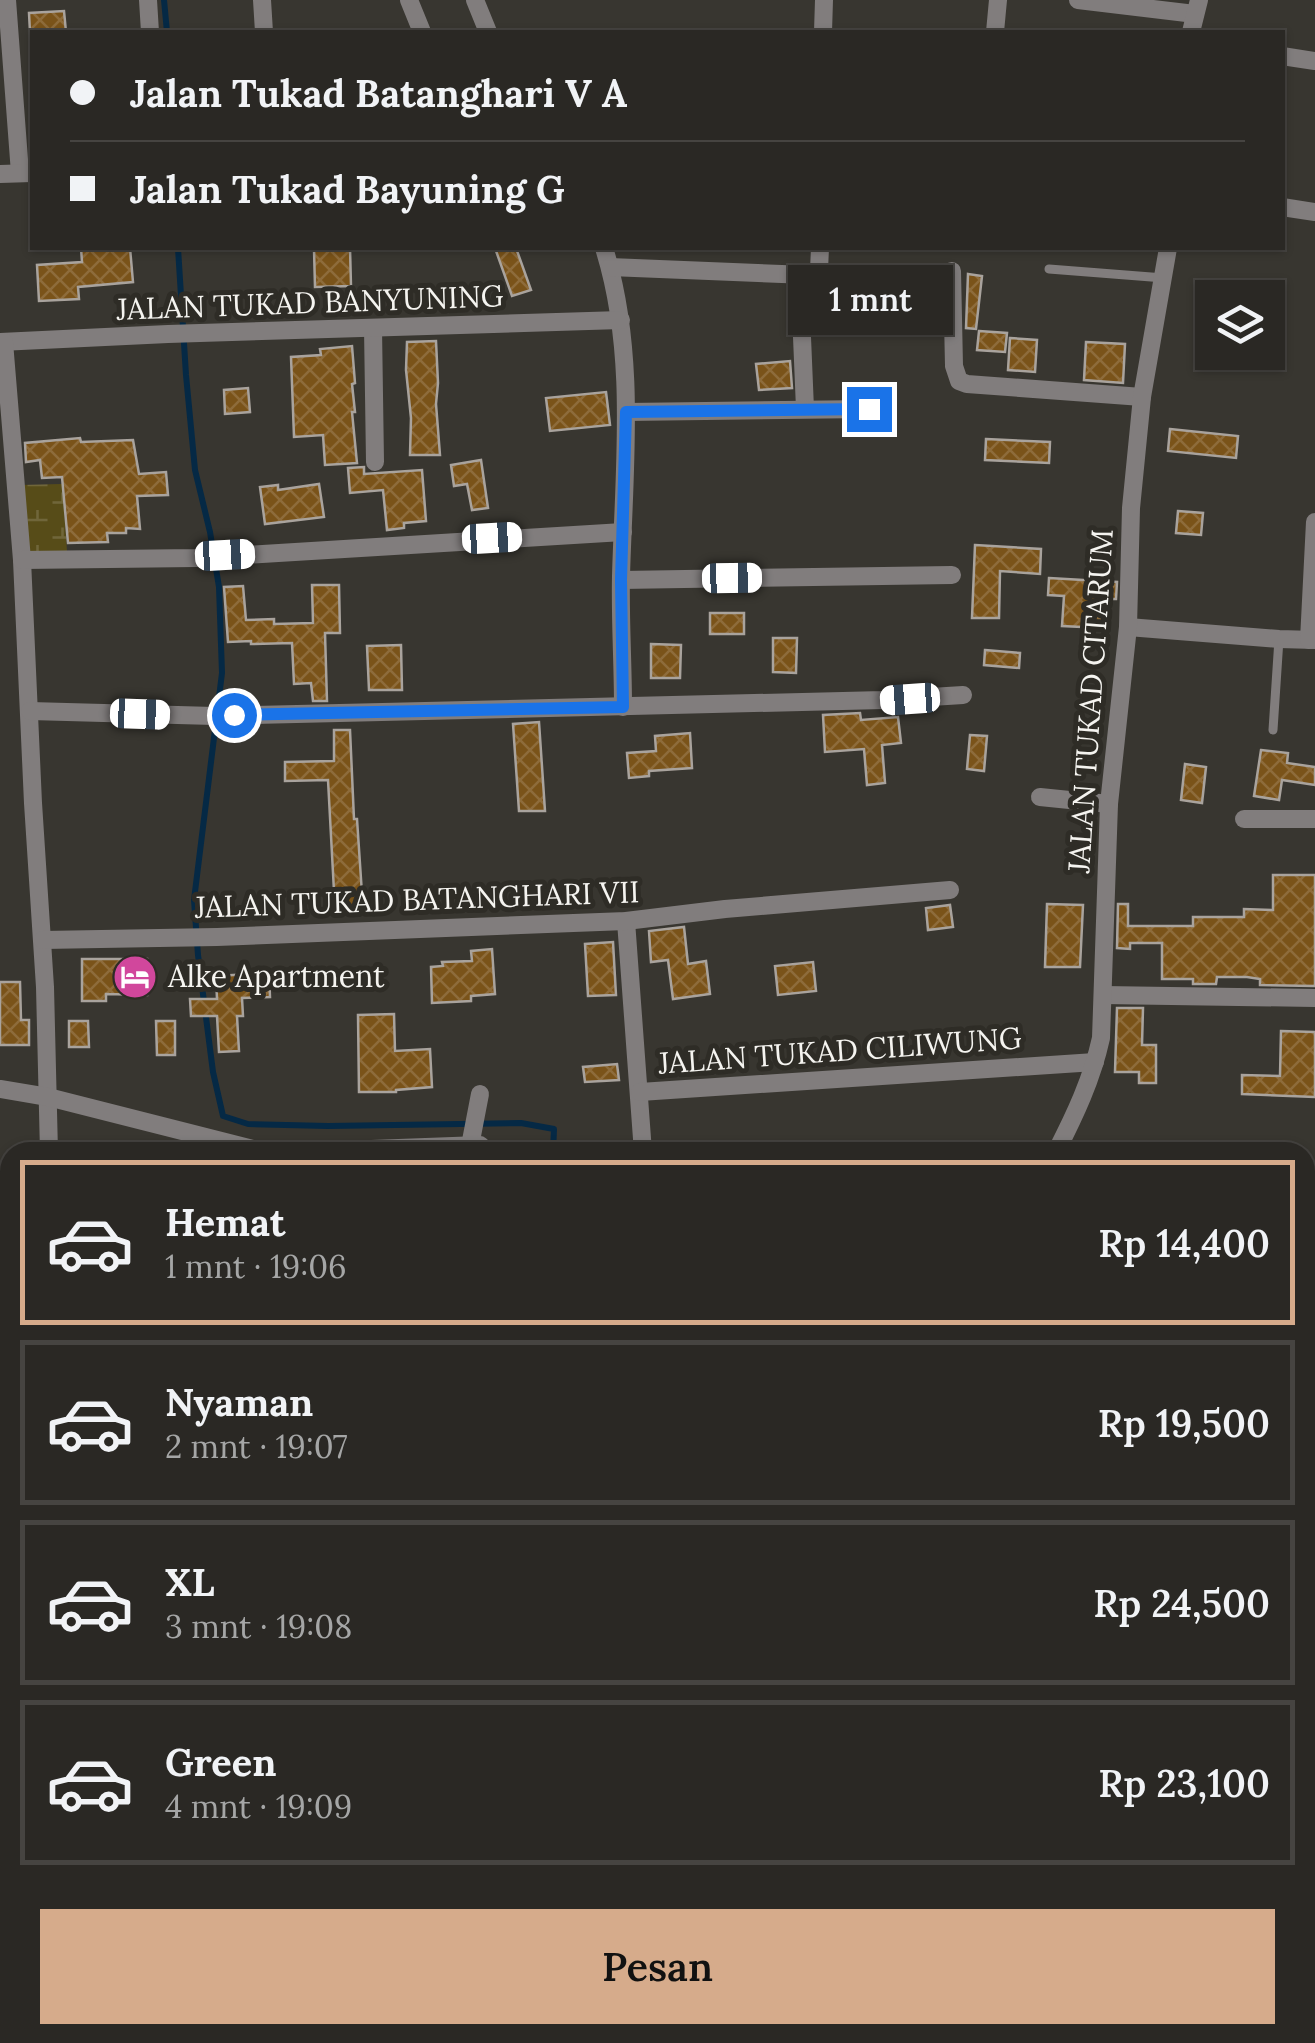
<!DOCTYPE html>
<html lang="id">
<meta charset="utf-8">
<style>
:root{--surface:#2a2824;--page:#363431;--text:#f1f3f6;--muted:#a5a6a6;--line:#464441;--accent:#d6ab8b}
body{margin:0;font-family:Lora,serif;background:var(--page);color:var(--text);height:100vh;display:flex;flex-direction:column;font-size:38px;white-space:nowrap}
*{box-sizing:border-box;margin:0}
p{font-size:32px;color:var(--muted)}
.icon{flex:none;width:55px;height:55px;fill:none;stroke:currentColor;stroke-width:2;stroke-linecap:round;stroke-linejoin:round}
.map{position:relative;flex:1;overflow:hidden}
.side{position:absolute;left:0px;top:1142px;width:1315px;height:902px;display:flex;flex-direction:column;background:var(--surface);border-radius:30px 30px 0 0;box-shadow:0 2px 8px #0004,0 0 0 2px var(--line)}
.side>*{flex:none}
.top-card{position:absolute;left:30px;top:30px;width:1255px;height:220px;border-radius:0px;box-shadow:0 2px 8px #0004,0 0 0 2px var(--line);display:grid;align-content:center;height:220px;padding:0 40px;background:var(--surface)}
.tools{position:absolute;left:1195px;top:280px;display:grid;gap:20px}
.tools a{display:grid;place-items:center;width:90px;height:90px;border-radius:0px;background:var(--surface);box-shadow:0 2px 8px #0004,0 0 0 2px var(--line);font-size:50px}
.end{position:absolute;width:45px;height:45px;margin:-22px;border:12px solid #1a73e8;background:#fff;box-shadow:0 0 0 5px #fff}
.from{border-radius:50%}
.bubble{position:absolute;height:70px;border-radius:0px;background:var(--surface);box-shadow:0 2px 8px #0004,0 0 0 2px var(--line);font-size:32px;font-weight:600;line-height:70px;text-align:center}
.car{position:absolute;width:30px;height:60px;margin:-30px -15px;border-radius:12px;box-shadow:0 0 8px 2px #0007;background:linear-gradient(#fff 24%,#345 0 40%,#fff 0 76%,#345 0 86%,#fff 0)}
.top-card b{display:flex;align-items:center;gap:35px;height:95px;font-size:38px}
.top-card b+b{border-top:2px solid var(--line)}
.top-card i{width:25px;height:25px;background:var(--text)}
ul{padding:18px 0 0;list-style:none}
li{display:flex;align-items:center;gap:30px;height:165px;margin:0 20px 15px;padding:0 20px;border:5px solid var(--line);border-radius:0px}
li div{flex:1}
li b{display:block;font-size:38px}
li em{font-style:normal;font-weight:600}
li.current{border-color:var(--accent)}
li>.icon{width:90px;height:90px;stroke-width:1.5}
.button{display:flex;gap:20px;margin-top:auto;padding:20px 40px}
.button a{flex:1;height:115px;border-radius:0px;background:var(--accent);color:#111;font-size:40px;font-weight:600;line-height:115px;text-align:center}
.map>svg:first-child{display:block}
</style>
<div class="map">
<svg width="1315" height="2043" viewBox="0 0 1315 2043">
<defs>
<pattern id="wetland-marsh" width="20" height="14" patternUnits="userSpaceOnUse" patternTransform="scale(2.5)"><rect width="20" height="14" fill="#574c18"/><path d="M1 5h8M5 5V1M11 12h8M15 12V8" fill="none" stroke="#70663a"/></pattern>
<pattern id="building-cross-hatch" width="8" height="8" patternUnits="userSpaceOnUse" patternTransform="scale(2.5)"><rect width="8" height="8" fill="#7a5319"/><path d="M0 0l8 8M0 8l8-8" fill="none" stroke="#8e6c3b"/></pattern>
</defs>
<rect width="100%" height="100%" fill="#383630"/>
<!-- wetland -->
<polygon fill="url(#wetland-marsh)" points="62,484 67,551 24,551 20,485"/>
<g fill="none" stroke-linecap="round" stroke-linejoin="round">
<!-- stream -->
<g stroke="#052945" stroke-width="6">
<polyline points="164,0 167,32"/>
<polyline points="178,248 186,375 195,470 210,532 219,587 222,673 194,900 198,955 213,1072 223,1116 248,1124 328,1126 521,1123 554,1129 553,1152"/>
<polyline points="575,2043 577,2035"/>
</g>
</g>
<!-- building -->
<g fill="url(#building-cross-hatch)" stroke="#a9a39d" stroke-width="2.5">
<polygon points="64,11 66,32 30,32 29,13"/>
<polygon points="81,248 130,248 133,282 78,287 79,299 39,301 37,265 82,262"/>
<polygon points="331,248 350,248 351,286 315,287 314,249"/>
<polygon points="495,248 516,248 531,290 512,296"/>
<polygon points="968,274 982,276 976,329 966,328"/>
<polygon points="979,331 1007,333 1005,352 977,350"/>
<polygon points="1010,338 1037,340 1035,372 1008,370"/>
<polygon points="436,341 438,383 436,404 440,455 410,455 411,418 406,370 407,342"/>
<polygon points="1086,342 1125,344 1123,383 1084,380"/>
<polygon points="352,346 355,383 352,384 355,412 352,412 357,463 325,465 323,435 294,437 291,357 321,355 320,349"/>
<polygon points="790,361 792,388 759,390 756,364"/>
<polygon points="248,388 250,412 225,414 224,390"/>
<polygon points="606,392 610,425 550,431 546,398"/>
<polygon points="1170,429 1238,436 1236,458 1168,451"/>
<polygon points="80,438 81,442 133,440 139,474 166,472 168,495 137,496 140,529 126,528 126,533 107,533 108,542 68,543 62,477 42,478 40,460 26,462 25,443"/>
<polygon points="986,439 1050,442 1049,463 985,460"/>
<polygon points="481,460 488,508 472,510 467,484 454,486 451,465"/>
<polygon points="364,467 364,474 422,470 426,521 404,523 404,528 387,530 383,490 350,493 348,468"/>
<polygon points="319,484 324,517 265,524 260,487 278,485 278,490"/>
<polygon points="1178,511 1203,513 1201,535 1176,533"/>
<polygon points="975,545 1041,549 1040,574 1000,571 999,618 972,618"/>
<polygon points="1049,578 1117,582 1116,599 1105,599 1103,628 1062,626 1064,596 1048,595"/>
<polygon points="312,585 339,585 340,633 325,633 327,701 313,701 311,683 294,684 292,643 251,644 251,641 228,642 224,587 243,586 246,620 274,619 274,624 313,623"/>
<rect x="710" y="613" width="34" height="21"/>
<polygon points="773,638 797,638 796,673 773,672"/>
<polygon points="651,644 681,645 680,678 651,678"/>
<polygon points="401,645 402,690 369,690 367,646"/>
<polygon points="985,650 1020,653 1019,668 984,665"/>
<polygon points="860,713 861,720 898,717 901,743 882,745 885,783 867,785 864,749 825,752 823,715"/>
<polygon points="539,722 545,811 519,811 513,724"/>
<polygon points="334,730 350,730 354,819 357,819 363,909 335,910 328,780 285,781 285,762 334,761"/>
<polygon points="690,733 692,768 649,771 649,776 629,778 627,753 656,751 655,736"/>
<polygon points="970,735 987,736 984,771 967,769"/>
<polygon points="1261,750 1288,753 1287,763 1315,767 1315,785 1282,780 1279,800 1254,796"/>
<polygon points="1185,764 1206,767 1202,803 1181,800"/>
<polygon points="1273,875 1315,875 1315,986 1260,985 1260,979 1247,977 1217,977 1216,984 1193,984 1193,979 1162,979 1162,943 1130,943 1130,949 1117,948 1118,904 1128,904 1128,926 1193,926 1193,917 1244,917 1244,909 1273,910"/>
<polygon points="1047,904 1083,905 1080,967 1045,967"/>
<polygon points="950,905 953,927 928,930 926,908"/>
<polygon points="684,927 688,964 706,961 710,994 673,999 668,960 651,962 649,931"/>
<polygon points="613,942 616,995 588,996 585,944"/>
<polygon points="492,949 495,994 471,996 471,1001 432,1003 431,967 443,966 442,962 472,961 471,951"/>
<polygon points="82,959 147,959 147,995 106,994 106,1001 82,1001"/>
<polygon points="813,962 816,991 778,995 775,966"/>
<polygon points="269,973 270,997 242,998 243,1016 237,1016 239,1051 219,1052 217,1016 191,1016 190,999 217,999 216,976"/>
<polygon points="0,982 20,982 21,1020 29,1020 29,1045 0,1045"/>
<polygon points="1117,1008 1143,1008 1142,1045 1156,1045 1156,1083 1139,1083 1139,1072 1115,1072"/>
<polygon points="394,1014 395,1051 430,1049 432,1087 396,1090 396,1092 359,1092 358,1015"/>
<polygon points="69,1021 88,1021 89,1047 69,1047"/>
<polygon points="156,1021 175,1021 175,1055 157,1055"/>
<polygon points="1281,1031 1315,1032 1315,1097 1242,1094 1242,1075 1280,1076"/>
<polygon points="617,1064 619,1080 585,1082 583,1067"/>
</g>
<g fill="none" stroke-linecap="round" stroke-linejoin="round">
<!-- service -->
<g stroke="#817d7d" stroke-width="9">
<polyline points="1049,269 1164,278"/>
<polyline points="1273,730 1279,639"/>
</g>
<!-- minor -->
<g stroke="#817d7d" stroke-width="18">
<polyline points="7,0 20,173"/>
<polyline points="148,0 150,32"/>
<polyline points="262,0 264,32"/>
<polyline points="409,0 422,32"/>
<polyline points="475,0 488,32"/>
<polyline points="1078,0 1195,14"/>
<polyline points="823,32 824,0"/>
<polyline points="995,32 998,0"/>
<polyline points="1191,32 1199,0"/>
<polyline points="1282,56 1315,61"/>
<polyline points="0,174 32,173"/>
<polyline points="1282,207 1315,212"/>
<path d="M604,248C637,353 624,467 621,576C620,619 623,663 623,707"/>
<polyline points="610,267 808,275 818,273 819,270 820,248"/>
<polyline points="952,271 954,366 959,381 967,384 1142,397"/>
<polyline points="373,328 375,462"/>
<polyline points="802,337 805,409"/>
<polyline points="0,342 168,334 621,320"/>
<polyline points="4,342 22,560 33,803 45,987 49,1152"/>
<polyline points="626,412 869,409"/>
<polyline points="22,560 196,558 623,532"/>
<polyline points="621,580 952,575"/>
<polyline points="1128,627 1279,639 1315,640"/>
<polyline points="1309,640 1315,522"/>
<polyline points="30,711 214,716 883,700 963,695"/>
<polyline points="1040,797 1109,804"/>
<polyline points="1244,819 1315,819"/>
<polyline points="626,921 643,1152"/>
<polyline points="43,940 217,937 626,921 725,909 950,890"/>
<polyline points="1103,995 1315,998"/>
<polyline points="0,1089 48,1097 265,1152"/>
<polyline points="640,1092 1095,1062"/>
<polyline points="470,1146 480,1094"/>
<polyline points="290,1152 480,1145 488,1152"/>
<path d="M1056,1152C1075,1115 1092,1079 1101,1038L1109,804L1128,627L1131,508L1142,397L1168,248"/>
<polyline points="1305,1190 1315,1191"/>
<polyline points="0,1254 10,1254"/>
<polyline points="1305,1300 1315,1301"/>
<polyline points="1305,1418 1315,1419"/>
<polyline points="1305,1799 1315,1799"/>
<polyline points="1305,1859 1315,1859"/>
<polyline points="0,1944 10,1944"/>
<polyline points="1305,1974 1315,1974"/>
<polyline points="935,2035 935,2043"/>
<polyline points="58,2043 58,2035"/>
<polyline points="280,2043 281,2035"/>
<polyline points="503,2043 503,2035"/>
</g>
<!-- tertiary -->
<g stroke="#817d7d" stroke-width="20">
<polyline points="1305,1647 1315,1647"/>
<polyline points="0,1710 10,1710"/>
</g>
</g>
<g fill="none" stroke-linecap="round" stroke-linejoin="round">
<!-- route -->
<polyline stroke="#1a73e8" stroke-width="12" points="234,715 623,707 621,580 626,412 869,409"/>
</g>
<!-- icons -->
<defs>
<symbol id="hotel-disc" viewBox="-11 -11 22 22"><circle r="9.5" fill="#d1479c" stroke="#2e2c26"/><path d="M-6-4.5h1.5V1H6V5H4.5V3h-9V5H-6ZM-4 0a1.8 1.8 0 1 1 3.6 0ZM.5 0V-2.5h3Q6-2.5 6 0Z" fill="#fff"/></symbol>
</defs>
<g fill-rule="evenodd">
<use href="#hotel-disc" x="110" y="952" width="50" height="50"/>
</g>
<g text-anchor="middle" stroke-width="10" stroke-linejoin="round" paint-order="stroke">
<!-- street labels -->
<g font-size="30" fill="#f5f4f0" stroke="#2e2c26">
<text transform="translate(310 303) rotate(-2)" y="10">JALAN TUKAD BANYUNING</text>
<text transform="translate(1091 701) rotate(-86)" y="10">JALAN TUKAD CITARUM</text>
<text transform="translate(417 900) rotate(-2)" y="10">JALAN TUKAD BATANGHARI VII</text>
<text transform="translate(840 1051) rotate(-4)" y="10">JALAN TUKAD CILIWUNG</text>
</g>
<!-- poi labels -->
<g font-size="30" fill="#f5f4f0" stroke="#2e2c26" text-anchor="start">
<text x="168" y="987">Alke Apartment</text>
</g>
</g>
</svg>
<div class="tools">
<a><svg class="icon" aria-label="layers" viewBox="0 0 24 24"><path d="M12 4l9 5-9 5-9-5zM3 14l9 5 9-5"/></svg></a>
</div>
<i class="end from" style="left:234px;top:715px"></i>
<i class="end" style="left:869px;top:409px"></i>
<div class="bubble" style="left:788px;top:265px;width:165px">1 mnt</div>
<i class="car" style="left:492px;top:538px;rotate:87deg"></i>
<i class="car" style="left:225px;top:555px;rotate:87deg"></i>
<i class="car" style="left:732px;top:578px;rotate:89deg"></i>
<i class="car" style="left:910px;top:699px;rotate:266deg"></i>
<i class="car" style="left:140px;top:714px;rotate:92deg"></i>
<div class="top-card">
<b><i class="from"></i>Jalan Tukad Batanghari V A</b>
<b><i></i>Jalan Tukad Bayuning G</b>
</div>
<section class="side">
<ul>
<li class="current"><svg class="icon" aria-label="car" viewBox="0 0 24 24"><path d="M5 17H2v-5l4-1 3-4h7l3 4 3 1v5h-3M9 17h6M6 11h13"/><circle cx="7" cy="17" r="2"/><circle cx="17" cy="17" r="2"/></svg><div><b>Hemat</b><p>1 mnt · 19:06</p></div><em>Rp 14,400</em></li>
<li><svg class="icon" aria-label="car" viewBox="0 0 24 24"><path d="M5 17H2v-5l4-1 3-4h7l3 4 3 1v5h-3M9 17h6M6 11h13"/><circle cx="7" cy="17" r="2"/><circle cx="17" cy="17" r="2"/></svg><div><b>Nyaman</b><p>2 mnt · 19:07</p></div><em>Rp 19,500</em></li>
<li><svg class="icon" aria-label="car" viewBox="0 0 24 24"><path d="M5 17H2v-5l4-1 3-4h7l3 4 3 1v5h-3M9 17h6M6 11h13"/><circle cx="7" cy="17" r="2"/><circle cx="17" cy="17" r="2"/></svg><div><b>XL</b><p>3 mnt · 19:08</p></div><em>Rp 24,500</em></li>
<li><svg class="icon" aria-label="car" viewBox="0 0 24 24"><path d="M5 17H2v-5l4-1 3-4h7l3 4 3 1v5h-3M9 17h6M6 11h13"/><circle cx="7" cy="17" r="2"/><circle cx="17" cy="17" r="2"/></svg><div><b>Green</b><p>4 mnt · 19:09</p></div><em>Rp 23,100</em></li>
</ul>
<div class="button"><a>Pesan</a></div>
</section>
</div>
